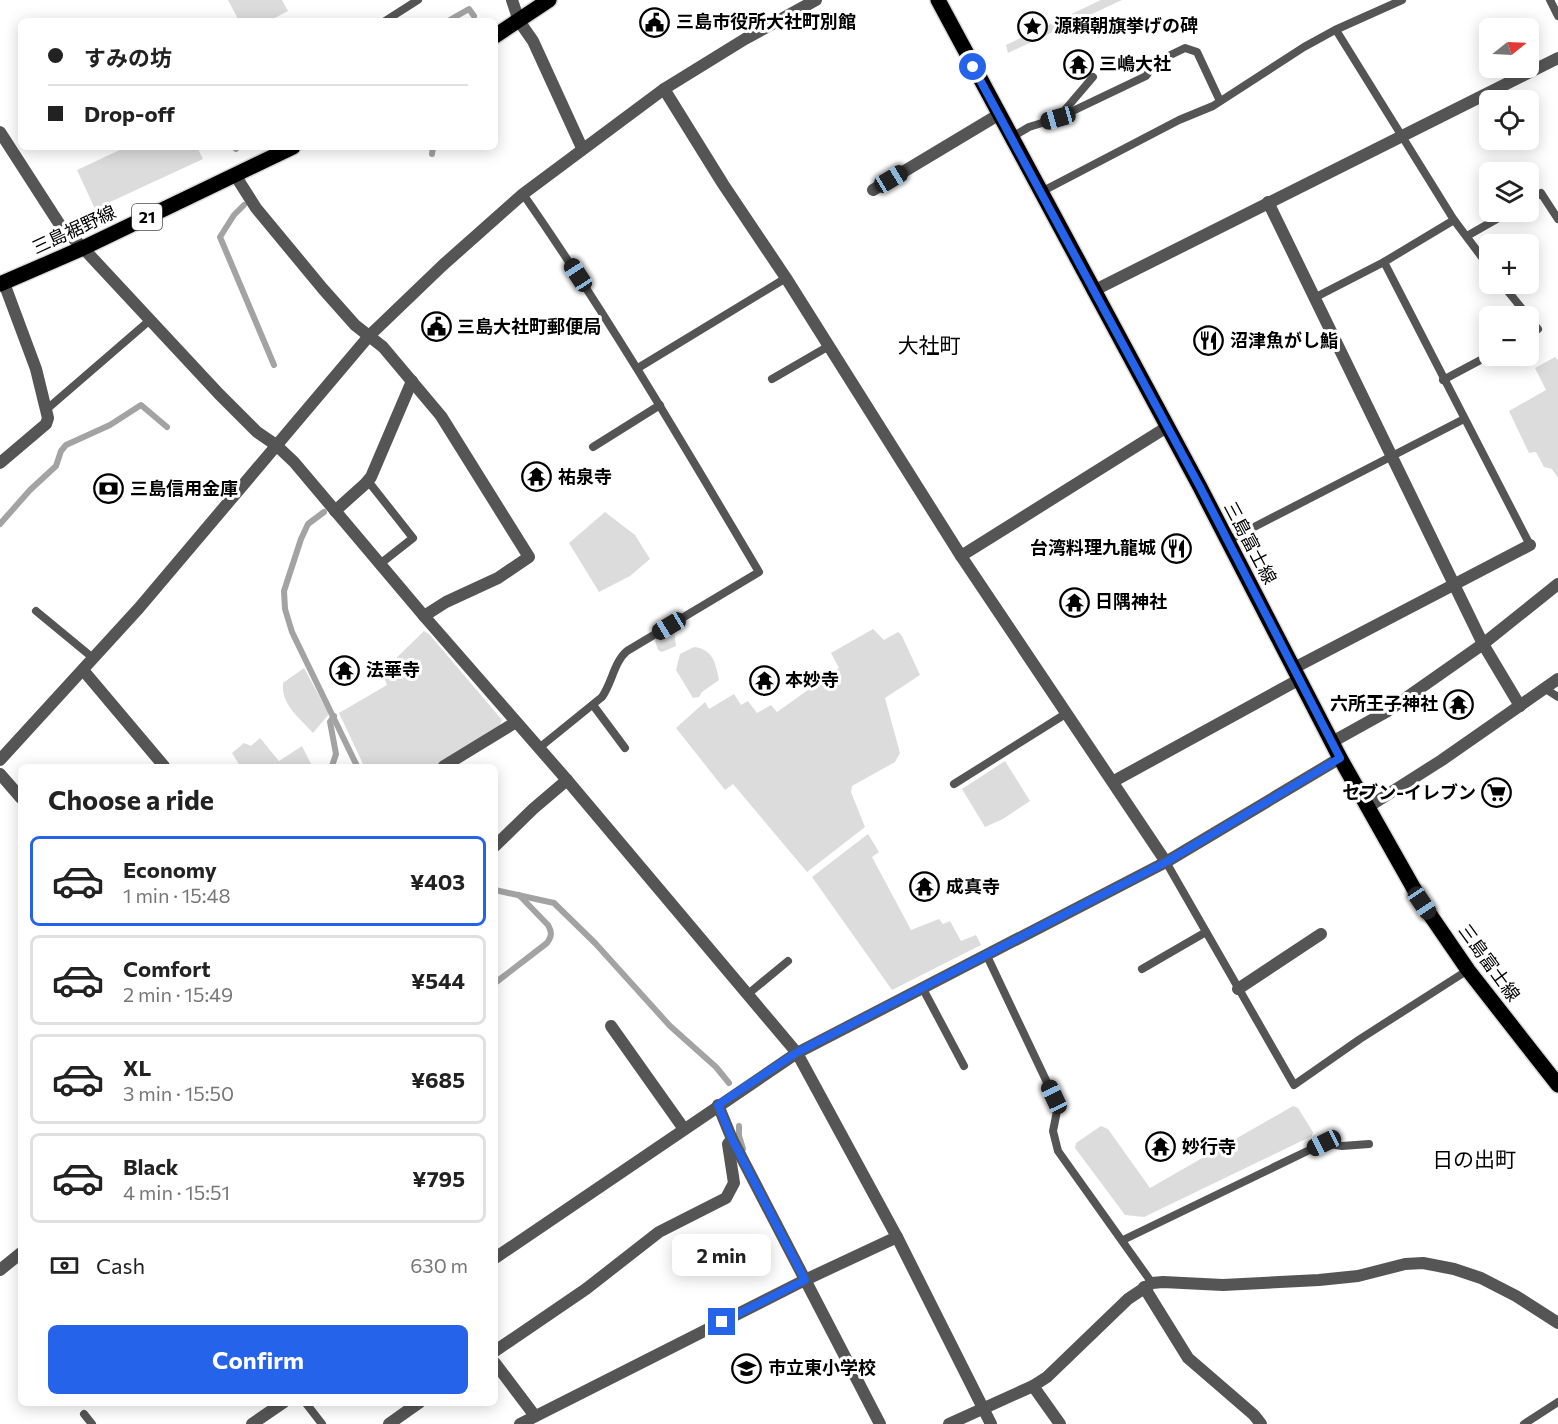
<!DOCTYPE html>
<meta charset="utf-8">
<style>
:root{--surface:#fff;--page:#f6f6f6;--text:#222;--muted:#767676;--line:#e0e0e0;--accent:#2563eb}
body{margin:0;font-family:Commissioner,"Noto Sans JP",sans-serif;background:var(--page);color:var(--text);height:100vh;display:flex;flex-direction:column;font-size:22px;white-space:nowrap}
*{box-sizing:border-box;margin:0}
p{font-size:20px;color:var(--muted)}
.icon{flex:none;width:33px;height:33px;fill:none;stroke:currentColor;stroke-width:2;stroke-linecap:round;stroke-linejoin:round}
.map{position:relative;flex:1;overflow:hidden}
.side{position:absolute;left:18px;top:764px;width:480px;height:642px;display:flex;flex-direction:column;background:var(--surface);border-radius:9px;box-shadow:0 3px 15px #0003}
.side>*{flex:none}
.guide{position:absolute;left:18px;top:18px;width:480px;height:132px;border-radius:9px;box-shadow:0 3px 15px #0003;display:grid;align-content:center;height:132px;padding:0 30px;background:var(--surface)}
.needle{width:39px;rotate:72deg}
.tools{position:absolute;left:1479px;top:18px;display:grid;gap:12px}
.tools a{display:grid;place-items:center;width:60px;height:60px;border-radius:9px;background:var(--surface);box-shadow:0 3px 15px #0003;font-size:30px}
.end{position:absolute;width:27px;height:27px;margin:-14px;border:8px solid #2563eb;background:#fff;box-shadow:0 0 0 3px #fff}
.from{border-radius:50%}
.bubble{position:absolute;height:42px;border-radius:9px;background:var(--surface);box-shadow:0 3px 15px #0003;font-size:20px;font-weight:700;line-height:42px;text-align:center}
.car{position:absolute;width:18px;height:36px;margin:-18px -9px;border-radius:8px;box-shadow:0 0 4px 2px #0007;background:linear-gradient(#222 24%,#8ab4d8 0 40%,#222 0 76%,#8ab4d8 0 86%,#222 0)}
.guide b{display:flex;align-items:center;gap:21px;height:57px;font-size:22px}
.guide b+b{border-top:2px solid var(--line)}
.guide i{width:15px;height:15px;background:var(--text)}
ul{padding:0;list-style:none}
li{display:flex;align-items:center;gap:18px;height:90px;margin:0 12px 9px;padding:0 18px;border:3px solid var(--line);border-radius:9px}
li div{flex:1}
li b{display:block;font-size:22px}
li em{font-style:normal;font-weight:700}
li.selected{border-color:var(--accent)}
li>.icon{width:54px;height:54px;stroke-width:1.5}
h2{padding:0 30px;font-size:27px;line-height:72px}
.pay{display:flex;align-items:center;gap:15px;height:66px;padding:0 30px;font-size:22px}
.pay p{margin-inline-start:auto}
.action{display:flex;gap:12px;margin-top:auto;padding:12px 30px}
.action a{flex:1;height:69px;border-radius:9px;background:var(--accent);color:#fff;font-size:24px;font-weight:700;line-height:69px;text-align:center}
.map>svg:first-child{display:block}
</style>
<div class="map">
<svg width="1558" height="1424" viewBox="0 0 1558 1424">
<rect width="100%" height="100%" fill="#fff"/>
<!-- green -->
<g fill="#dcdcdc">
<polygon points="228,0 282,0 288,11 269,21 239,21"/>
<polygon points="1101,0 1122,0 1008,53 1006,45"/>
<polygon points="126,147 197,147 203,159 95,209 77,170"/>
<polygon points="1555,357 1558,360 1558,478 1552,469 1544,467 1536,452 1529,453 1509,411 1546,390 1535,368"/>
<polygon points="605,512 635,535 650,559 630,576 599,592 569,543"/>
<polygon points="668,629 674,631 676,646 662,652 658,650 655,641 657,636"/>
<polygon points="873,629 884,640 898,632 902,636 920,675 885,698 900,753 895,762 852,786 851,792 865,827 807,872 733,784 725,790 676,728 705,702 709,709 734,694 741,705 748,701 757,713 771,705 777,712 839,668 831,653"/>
<polygon points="424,631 429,634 502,720 499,727 437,766 364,766 339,713 387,685 382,672"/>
<path d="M694,647C713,649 716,664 719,680L702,692L699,697L693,698L676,670L680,654Z"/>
<path d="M304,668L329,714L313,733C299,717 281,705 283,683Z"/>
<polygon points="260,738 279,761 302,746 312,766 240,766 232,753 244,743 251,746"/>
<polygon points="1005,761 1030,801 1003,819 985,827 962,789"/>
<polygon points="868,834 879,852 872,857 911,930 939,919 943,924 950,921 961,941 976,935 981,945 892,990 812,877"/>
<polygon points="1293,1106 1298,1108 1313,1132 1312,1136 1144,1217 1125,1215 1075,1148 1076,1143 1101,1126 1108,1129 1150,1188"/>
</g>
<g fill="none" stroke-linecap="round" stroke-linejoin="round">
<!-- stream -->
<g stroke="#a3a3a3" stroke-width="6">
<polyline points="448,21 469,9 474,16"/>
<polyline points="236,149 237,147"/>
<polyline points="432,154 433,147"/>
<polyline points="244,205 234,215 220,237 274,365"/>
<polyline points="324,512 308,524 301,539 284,591 285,609 292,632 357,766"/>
<polyline points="0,524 30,490 56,466 61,451 66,445 110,425 141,405 167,427"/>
<polyline points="332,766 336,754 330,722 334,716"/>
<polyline points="495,890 554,903 595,943 670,1026 716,1067 729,1083"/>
<path d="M495,983L547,943C552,936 552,932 548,925L519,895"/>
<polyline points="739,1126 739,1136 743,1149"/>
</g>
<defs>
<g id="primary">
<polyline points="938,0 1200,487 1340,758 1422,903 1468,970 1558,1085"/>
<polyline points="495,36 549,0"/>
<polyline points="0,284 83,248 293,147"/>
</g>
</defs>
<!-- primary casing -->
<use href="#primary" stroke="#dbdbdb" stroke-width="18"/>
<!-- service -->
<g stroke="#555" stroke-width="8">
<polyline points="1550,0 1558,16"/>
<polyline points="385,21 418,0"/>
<polyline points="1336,30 1454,220"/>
<polyline points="1058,118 1146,76 1156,62 1185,48 1197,52 1220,101"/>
<polyline points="1012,137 1029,127 1058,118 1093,77"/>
<polyline points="1041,192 1179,120 1213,106 1304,47 1335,30 1402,0"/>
<path d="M523,194C608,316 683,444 759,572L627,651C614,662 612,683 602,697L539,748"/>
<polyline points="1528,201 1541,193 1558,219"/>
<polyline points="1467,236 1509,212"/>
<polyline points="1384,262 1530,545"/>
<polyline points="1502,284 1528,316"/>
<polyline points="1314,298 1384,262 1454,220 1490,268"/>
<polyline points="1528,317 1538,329 1528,335"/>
<polyline points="638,368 786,278"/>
<polyline points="772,379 829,346"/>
<polyline points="1443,380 1490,355"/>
<polyline points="47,409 150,320"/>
<polyline points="593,447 660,405"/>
<polyline points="368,481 413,538 380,564"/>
<polyline points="1227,541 1464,419"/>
<polyline points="36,611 93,658"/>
<polyline points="1544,688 1558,697"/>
<polyline points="593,705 625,748"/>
<polyline points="954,784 1067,713"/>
<polyline points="1166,862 1294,1085 1360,1039 1468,970"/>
<polyline points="987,956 1054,1097 1057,1111 1053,1131 1058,1151 1152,1283"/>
<polyline points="1142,969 1206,932"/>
<polyline points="923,989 964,1066"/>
<polyline points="748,994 788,961"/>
<polyline points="1123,1240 1324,1143 1342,1146 1369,1144"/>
<polyline points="305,1402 322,1424"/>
<polyline points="84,1414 92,1424"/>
<polyline points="1524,1424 1558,1402"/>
</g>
<!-- minor -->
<g stroke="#555" stroke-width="12">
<polyline points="512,0 519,21 533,41 582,148"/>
<polyline points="664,89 723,184 786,278 961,556 1166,862"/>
<polyline points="235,175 256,208 323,289 355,325 383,347 441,416 529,557 498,578 446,602 424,616"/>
<polyline points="873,190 998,115"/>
<polyline points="1268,202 1483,644 1520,706"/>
<polyline points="83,248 219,394 257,432 276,445 294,462 424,616 567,780 797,1053 897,1237 991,1424"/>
<polyline points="1093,291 1558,58"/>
<polyline points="0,463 46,424 48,418 36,369 4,283"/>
<polyline points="335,511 365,484 371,477 412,381"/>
<polyline points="961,556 1167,427"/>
<polyline points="1294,668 1530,545"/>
<polyline points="83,670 164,766"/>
<polyline points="1332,742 1386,712 1483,644 1558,584"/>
<polyline points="444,766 516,722"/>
<polyline points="0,774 21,798"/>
<polyline points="1114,781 1300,679"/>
<polyline points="1368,807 1442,760 1558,679"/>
<polyline points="495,846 533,809 567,780"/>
<polyline points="1238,989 1321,934"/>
<polyline points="611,1026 684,1129"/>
<polyline points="718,1105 732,1139 880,1424"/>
<polyline points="495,1258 797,1053 1166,862 1340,758"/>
<polyline points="0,1270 21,1253"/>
<polyline points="1144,1287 1188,1358 1254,1415 1261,1424"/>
<polyline points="495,1351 586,1289 659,1232 726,1198 734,1183 728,1144 732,1139"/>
<polyline points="495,1363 535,1416"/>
<polyline points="1033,1386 1060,1424"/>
<polyline points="252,1424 284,1402"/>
<polyline points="389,1424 420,1402"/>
<polyline points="520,1424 805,1280 897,1237"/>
<polyline points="949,1424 1033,1386 1047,1377 1128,1299 1152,1283 1163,1282 1223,1285 1319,1280 1358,1276 1405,1264 1423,1263 1454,1269 1481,1278 1516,1296 1558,1323"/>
</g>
<!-- tertiary -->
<g stroke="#555" stroke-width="12">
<polyline points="0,132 60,225 83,248"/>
<polyline points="0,760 139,608 369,336 443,265 523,194 664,89 745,39 816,0"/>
</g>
<!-- primary -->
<use href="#primary" stroke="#000" stroke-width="15"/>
</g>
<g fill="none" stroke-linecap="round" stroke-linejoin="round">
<!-- route -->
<polyline stroke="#2563eb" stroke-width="8" points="722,1322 805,1280 732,1139 718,1105 796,1053 1166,862 1340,758 1200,487 973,67"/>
</g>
<!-- icons -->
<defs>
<symbol id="civic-ring" viewBox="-11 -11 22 22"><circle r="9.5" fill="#fff" stroke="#000" stroke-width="1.5"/><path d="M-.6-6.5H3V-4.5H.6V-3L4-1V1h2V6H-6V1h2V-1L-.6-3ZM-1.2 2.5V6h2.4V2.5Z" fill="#000"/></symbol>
<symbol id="sight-ring" viewBox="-11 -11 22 22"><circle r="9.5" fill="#fff" stroke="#000" stroke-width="1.5"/><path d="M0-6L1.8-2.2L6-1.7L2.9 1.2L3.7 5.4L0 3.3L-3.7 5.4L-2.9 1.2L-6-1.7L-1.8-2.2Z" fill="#000"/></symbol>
<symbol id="temple-ring" viewBox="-11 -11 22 22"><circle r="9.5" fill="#fff" stroke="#000" stroke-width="1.5"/><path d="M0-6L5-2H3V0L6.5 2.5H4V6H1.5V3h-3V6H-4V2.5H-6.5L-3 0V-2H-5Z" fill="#000"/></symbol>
<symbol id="restaurant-ring" viewBox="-11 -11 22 22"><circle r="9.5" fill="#fff" stroke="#000" stroke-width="1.5"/><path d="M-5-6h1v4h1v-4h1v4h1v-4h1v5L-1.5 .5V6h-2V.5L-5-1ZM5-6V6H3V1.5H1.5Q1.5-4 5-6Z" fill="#000"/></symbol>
<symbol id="bank-ring" viewBox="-11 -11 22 22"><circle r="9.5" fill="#fff" stroke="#000" stroke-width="1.5"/><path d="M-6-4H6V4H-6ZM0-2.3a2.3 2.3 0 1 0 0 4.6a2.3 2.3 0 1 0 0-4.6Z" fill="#000"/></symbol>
<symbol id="supermarket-ring" viewBox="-11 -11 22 22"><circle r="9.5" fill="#fff" stroke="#000" stroke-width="1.5"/><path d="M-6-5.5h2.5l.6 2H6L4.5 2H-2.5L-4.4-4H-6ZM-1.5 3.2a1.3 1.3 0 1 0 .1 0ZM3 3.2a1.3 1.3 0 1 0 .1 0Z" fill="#000"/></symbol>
<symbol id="school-ring" viewBox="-11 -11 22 22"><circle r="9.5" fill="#fff" stroke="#000" stroke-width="1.5"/><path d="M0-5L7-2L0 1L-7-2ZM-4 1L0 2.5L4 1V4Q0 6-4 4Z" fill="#000"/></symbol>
</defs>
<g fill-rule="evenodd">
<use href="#civic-ring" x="638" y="6" width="33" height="33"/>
<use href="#sight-ring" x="1016" y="10" width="33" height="33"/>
<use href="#temple-ring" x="1062" y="48" width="33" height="33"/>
<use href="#civic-ring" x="420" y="310" width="33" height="33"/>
<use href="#restaurant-ring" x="1192" y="324" width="33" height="33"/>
<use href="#temple-ring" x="520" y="460" width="33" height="33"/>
<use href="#bank-ring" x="92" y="472" width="33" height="33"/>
<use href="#restaurant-ring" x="1160" y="532" width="33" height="33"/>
<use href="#temple-ring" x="1058" y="586" width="33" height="33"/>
<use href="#temple-ring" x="328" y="654" width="33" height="33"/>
<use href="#temple-ring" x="748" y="664" width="33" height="33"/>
<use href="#temple-ring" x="1442" y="688" width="33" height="33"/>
<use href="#supermarket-ring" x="1480" y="776" width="33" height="33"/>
<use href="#temple-ring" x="908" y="870" width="33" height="33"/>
<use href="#temple-ring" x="1144" y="1130" width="33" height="33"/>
<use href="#school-ring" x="730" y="1352" width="33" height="33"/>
</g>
<g text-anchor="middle" stroke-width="6" stroke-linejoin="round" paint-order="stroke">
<!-- shield labels -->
<rect fill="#fff" stroke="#4c4c4c" stroke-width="1.5" x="132" y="204" width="30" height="26" rx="4.5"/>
<g font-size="16" font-weight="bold" fill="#000">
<text x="147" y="223">21</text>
</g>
<!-- poi labels -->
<g font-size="18" font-weight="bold" fill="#000" stroke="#fff" text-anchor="start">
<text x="676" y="28">三島市役所大社町別館</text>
<text x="1054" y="32">源賴朝旗挙げの碑</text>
<text x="1099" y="70">三嶋大社</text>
<text x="457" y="333">三島大社町郵便局</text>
<text x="1230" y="347">沼津魚がし鮨</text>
<text x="558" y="483">祐泉寺</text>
<text x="130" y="495">三島信用金庫</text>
<text x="1156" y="554" text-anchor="end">台湾料理九龍城</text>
<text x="1095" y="608">日隅神社</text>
<text x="366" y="676">法華寺</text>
<text x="785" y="686">本妙寺</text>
<text x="1438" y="710" text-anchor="end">六所王子神社</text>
<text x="1476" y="799" text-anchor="end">セブン-イレブン</text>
<text x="946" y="893">成真寺</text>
<text x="1182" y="1153">妙行寺</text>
<text x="768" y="1374">市立東小学校</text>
</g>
<!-- street labels -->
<g font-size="18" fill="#000" stroke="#fff">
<text transform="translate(74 230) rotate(-25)" y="6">三島裾野線</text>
<text transform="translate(1250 543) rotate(62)" y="6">三島富士線</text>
<text transform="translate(1489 963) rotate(54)" y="6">三島富士線</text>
</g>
<!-- quarter labels -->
<g font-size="21" fill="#000" stroke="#fff">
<text x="929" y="353">大社町</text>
<text x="1474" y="1167">日の出町</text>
</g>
</g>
</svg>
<div class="tools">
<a><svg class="needle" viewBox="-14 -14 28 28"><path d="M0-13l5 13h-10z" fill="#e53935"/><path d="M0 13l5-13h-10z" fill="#767676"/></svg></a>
<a><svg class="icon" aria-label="locate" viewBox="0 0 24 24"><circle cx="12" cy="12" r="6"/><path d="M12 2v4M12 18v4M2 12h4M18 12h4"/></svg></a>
<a><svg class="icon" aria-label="layers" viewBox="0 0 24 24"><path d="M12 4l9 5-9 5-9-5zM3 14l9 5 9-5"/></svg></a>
<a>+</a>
<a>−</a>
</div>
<i class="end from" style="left:973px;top:67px"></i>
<i class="end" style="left:722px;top:1322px"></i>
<div class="bubble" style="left:672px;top:1234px;width:99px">2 min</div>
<i class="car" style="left:1058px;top:118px;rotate:254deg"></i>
<i class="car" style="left:891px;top:179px;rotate:59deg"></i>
<i class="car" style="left:578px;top:275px;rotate:327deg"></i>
<i class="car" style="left:669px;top:626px;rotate:239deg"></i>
<i class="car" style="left:1422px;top:903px;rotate:146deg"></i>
<i class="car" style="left:1054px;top:1097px;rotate:335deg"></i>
<i class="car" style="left:1324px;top:1143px;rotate:244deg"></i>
<div class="guide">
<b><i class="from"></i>すみの坊</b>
<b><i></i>Drop-off</b>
</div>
<section class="side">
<h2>Choose a ride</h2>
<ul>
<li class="selected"><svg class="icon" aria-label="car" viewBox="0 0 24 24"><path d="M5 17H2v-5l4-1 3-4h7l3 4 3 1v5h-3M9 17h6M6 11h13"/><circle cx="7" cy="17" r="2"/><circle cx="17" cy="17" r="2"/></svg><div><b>Economy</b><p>1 min · 15:48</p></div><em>¥403</em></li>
<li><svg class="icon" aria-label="car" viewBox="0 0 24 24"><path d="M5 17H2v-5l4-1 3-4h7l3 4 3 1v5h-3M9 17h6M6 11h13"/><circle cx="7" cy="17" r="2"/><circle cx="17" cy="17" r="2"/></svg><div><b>Comfort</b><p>2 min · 15:49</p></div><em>¥544</em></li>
<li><svg class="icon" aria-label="car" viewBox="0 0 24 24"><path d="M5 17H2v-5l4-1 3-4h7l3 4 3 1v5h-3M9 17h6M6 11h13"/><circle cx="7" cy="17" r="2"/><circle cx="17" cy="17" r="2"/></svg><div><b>XL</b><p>3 min · 15:50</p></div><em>¥685</em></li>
<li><svg class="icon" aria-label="car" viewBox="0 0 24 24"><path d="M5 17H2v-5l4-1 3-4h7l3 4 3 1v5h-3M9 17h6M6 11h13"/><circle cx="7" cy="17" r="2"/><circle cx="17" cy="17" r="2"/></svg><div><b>Black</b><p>4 min · 15:51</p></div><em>¥795</em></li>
</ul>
<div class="pay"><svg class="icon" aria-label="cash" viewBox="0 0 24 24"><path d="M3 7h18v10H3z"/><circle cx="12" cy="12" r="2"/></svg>Cash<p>630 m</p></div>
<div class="action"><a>Confirm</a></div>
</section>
</div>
